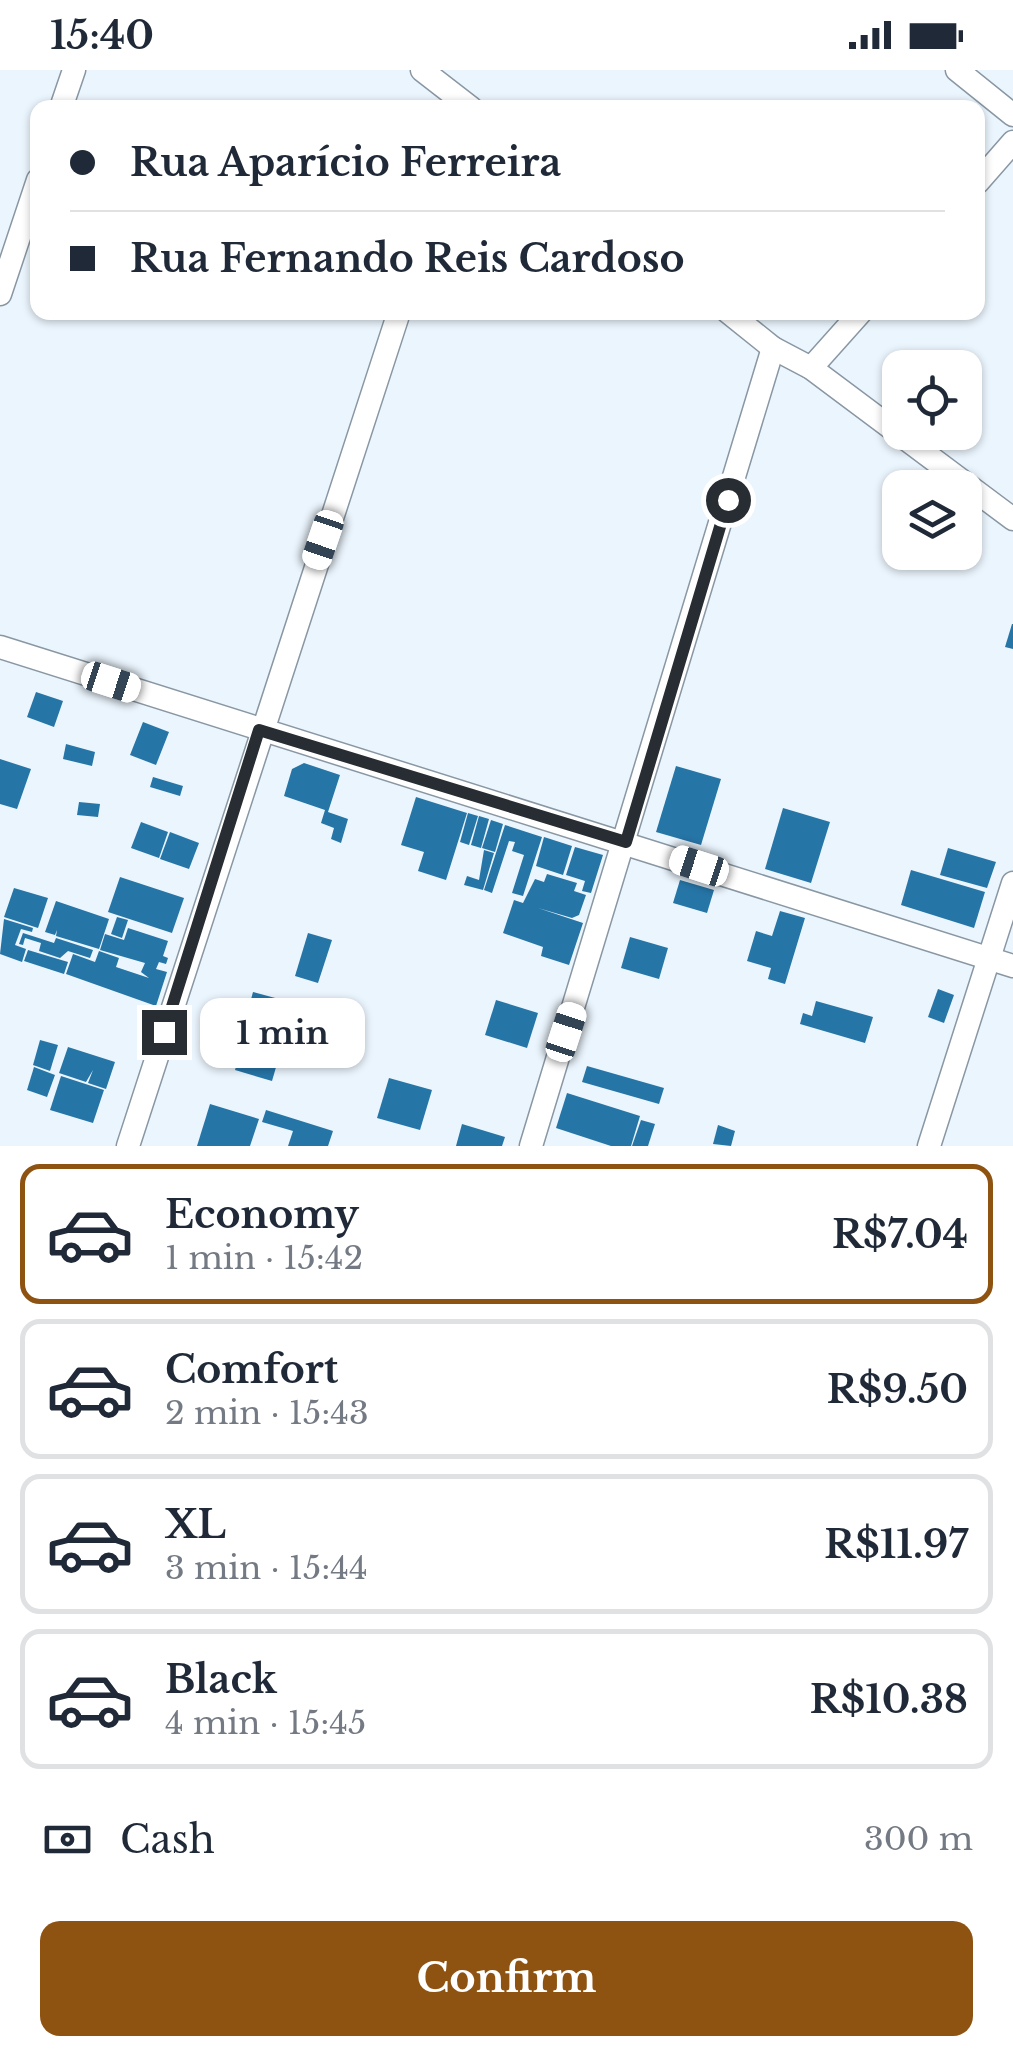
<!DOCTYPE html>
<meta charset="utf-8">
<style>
:root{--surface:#fff;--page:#f2f2f3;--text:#1f2937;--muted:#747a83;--line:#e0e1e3;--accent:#8e5211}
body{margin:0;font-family:"Libre Baskerville",serif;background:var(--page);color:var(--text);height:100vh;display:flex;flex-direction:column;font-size:38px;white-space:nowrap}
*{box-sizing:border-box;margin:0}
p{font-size:32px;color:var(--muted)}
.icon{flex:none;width:55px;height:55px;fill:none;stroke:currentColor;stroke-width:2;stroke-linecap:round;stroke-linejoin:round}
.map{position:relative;height:1076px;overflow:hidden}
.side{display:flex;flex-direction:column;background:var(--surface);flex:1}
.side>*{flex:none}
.top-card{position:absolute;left:30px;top:30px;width:955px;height:220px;border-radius:20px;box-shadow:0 2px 8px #0004;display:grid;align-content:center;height:220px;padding:0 40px;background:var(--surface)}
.tools{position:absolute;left:882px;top:280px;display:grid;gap:20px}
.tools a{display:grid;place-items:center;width:100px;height:100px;border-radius:20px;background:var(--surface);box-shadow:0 2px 8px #0004;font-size:50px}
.end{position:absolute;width:45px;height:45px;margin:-22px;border:12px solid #272d32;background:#fff;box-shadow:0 0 0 5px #fff}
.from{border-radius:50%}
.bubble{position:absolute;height:70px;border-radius:20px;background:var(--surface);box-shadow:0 2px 8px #0004;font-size:32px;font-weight:700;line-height:70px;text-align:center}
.car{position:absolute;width:30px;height:60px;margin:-30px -15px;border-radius:12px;box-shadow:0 0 8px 2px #0007;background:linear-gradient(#fff 24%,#345 0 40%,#fff 0 76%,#345 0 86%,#fff 0)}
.top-card b{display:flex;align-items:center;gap:35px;height:95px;font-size:38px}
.top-card b+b{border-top:2px solid var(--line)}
.top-card i{width:25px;height:25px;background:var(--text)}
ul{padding:18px 0 0;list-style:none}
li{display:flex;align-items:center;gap:30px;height:140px;margin:0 20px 15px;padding:0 20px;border:5px solid var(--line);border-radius:20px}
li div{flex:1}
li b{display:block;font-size:38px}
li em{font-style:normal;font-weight:700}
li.active{border-color:var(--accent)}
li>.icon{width:90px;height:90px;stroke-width:1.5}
.pay{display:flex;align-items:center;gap:25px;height:110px;padding:0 40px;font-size:38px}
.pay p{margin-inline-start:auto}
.button{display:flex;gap:20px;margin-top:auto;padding:20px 40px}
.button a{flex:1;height:115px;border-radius:20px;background:var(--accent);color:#fff;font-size:40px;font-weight:700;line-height:115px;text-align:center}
.status{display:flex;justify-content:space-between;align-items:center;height:70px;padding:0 50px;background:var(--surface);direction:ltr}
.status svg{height:28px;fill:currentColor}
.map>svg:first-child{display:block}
</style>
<div class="status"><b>15:40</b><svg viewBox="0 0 49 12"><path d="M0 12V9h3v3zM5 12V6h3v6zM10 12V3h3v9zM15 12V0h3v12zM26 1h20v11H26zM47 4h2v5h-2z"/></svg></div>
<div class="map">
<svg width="1013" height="1076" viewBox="0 0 1013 1076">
<rect width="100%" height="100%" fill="#ebf5fd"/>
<!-- building -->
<g fill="#2675a7">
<polygon points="1012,554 1013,554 1013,579 1005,577"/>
<polygon points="36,622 63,631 54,657 27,647"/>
<polygon points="143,652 169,662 156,695 130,685"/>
<polygon points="66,674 95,682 92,696 63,689"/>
<polygon points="0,689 31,699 17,739 0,734"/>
<polygon points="304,693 340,705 328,742 348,749 341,773 331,769 334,758 321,753 325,740 284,726 292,699"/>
<polygon points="676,696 721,709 701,775 656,762"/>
<polygon points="153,707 183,716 180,726 150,717"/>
<polygon points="416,727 467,743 446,810 418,801 424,782 401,775"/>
<polygon points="79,732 100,734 98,747 77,745"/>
<polygon points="783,738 830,752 811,813 765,799"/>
<polygon points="468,743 478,746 469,775 460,772"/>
<polygon points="479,746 489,749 481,778 471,775"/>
<polygon points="491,750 503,754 495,782 482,778"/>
<polygon points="141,752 168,762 159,788 131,778"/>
<polygon points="505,755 542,767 523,826 512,823 524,785 512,781 515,772 509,771 492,823 484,820"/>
<polygon points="170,762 199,773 189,799 160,789"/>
<polygon points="544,767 572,776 563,805 536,796"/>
<polygon points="575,777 603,785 591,823 582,821 585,811 566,805"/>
<polygon points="948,778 996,792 987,818 940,805"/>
<polygon points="484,780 494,783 483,820 464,815 467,806 479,810"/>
<polygon points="911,800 985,822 974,858 901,835"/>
<polygon points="547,804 577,813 574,821 586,825 579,845 572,848 538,838 583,853 569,895 541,886 543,877 503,863 514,830 523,833 535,809 544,812"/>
<polygon points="120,807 184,828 172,863 108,842"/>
<polygon points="680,810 714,820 707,843 673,833"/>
<polygon points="14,818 48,828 38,858 4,847"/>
<polygon points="56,831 109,849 99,879 56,866 57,860 55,865 45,862"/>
<polygon points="780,841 805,848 785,914 768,909 771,898 747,891 756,861 772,866"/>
<polygon points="117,847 128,850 122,868 111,864"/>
<polygon points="4,849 33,858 32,862 21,859 15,875 26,879 22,892 0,884"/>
<polygon points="128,858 168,871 163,886 168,888 166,894 159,892 156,899 167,902 156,936 66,904 73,884 95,892 99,881 119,888 116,897 149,908 141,902 145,893 100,880 105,864 124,870"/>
<polygon points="23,863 54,873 56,868 93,880 90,888 68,881 60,888 39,881 41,873 25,868 23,875 19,874"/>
<polygon points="308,863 332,870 318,913 295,906"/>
<polygon points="630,867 668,878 659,909 621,898"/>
<polygon points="28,880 68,892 64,904 24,891"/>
<polygon points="938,919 954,925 944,953 928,947"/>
<polygon points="253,922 290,932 281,965 244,955"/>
<polygon points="496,930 538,943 527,978 485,965"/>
<polygon points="816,931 873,947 865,973 800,954 803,943 812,946"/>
<polygon points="40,970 58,975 50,1001 33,995"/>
<polygon points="242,976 279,987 272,1011 235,1000"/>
<polygon points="68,977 115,992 106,1019 88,1013 93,1000 86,1012 59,1003"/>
<polygon points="587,996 664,1018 659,1034 582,1012"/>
<polygon points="34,997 55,1005 47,1027 27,1020"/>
<polygon points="61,1006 104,1020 93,1053 50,1040"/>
<polygon points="389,1008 432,1020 420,1060 377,1048"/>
<polygon points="567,1023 640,1046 631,1076 611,1076 556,1058"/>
<polygon points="210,1034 259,1049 250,1076 197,1076"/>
<polygon points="266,1040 333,1061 328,1076 288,1076 293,1061 262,1052"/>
<polygon points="641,1050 655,1054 648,1076 632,1076"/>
<polygon points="462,1054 505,1067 502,1076 456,1076"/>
<polygon points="718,1055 735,1061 731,1076 713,1074"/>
</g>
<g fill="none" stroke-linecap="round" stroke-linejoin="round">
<defs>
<g id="minor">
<polyline points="422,0 471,38"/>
<polyline points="957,0 1013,45"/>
<polyline points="61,38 74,0"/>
<polyline points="978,112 1013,72"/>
<polyline points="0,224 38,110"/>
<polyline points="728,242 773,278 811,298 1013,449"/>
<polyline points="811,298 861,242"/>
<polyline points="0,577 1013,896"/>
<polyline points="128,1076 399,242"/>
<polyline points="531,1076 773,278"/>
<polyline points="929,1076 1013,813"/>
</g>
</defs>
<!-- minor casing -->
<use href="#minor" stroke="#8897a3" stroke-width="25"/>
<!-- minor -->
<use href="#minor" stroke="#fff" stroke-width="22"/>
</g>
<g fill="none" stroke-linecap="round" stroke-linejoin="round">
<!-- route -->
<polyline stroke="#272d32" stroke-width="12" points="164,962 259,660 626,772 728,430"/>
</g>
</svg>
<div class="tools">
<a><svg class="icon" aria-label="locate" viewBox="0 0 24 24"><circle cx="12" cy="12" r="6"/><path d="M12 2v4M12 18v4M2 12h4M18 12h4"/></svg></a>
<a><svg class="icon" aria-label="layers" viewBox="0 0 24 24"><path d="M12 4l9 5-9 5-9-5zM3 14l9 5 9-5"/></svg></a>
</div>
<i class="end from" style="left:728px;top:430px"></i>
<i class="end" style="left:164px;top:962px"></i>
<div class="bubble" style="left:200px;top:928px;width:165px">1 min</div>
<i class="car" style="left:323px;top:470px;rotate:199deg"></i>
<i class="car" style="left:111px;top:612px;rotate:108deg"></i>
<i class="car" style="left:699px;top:796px;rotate:288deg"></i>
<i class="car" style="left:566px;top:962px;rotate:18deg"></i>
<div class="top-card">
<b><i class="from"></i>Rua Aparício Ferreira</b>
<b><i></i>Rua Fernando Reis Cardoso</b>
</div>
</div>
<section class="side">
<ul>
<li class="active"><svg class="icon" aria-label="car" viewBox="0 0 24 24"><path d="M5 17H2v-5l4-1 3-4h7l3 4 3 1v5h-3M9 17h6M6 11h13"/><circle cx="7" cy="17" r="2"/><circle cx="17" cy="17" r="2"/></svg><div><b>Economy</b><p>1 min · 15:42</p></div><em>R$7.04</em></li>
<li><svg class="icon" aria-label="car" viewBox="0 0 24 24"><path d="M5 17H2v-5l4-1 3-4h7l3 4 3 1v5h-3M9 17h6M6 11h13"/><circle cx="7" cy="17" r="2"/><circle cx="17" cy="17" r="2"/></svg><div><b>Comfort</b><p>2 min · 15:43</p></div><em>R$9.50</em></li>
<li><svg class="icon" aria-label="car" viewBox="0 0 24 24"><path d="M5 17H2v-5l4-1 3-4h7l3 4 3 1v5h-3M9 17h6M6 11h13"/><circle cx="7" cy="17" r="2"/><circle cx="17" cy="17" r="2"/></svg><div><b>XL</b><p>3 min · 15:44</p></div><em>R$11.97</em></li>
<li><svg class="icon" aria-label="car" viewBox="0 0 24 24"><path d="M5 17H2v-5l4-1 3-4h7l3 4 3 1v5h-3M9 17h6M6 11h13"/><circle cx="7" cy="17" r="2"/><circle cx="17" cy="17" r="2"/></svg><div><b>Black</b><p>4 min · 15:45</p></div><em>R$10.38</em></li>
</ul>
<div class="pay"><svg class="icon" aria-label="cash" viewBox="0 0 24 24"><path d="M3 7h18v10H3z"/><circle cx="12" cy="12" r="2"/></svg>Cash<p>300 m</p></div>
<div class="button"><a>Confirm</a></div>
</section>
